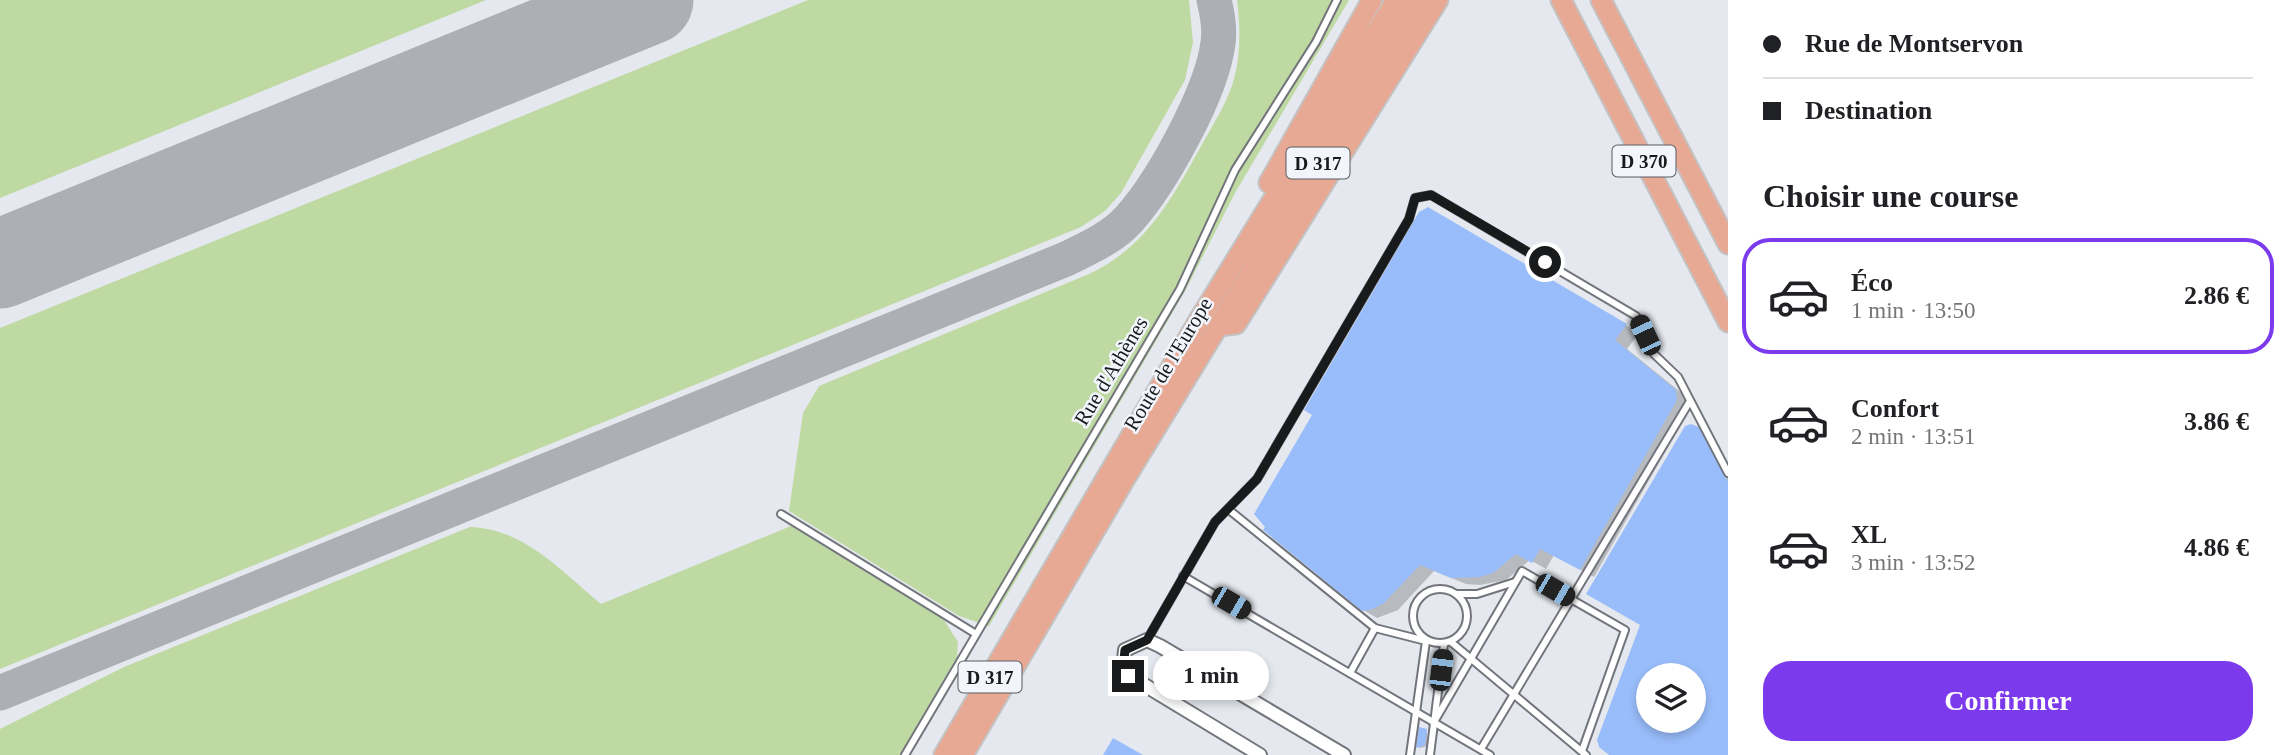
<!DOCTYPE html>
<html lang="fr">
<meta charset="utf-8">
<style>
:root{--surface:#fff;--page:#f6f6f6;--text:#202124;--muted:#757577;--line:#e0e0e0;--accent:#7c3aed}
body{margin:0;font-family:Georgia,serif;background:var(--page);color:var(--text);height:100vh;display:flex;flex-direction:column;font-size:26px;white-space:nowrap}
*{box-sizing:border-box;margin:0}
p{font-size:23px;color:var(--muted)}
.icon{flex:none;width:38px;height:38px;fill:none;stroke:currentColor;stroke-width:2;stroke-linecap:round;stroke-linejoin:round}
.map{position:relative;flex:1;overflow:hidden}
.side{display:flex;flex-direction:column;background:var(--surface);width:560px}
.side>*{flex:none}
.hud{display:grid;align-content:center;height:154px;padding:0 35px;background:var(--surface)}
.controls{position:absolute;left:1636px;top:663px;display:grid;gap:14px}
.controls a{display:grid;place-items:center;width:70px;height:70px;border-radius:50%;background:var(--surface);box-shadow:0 4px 10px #0003;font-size:35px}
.end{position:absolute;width:32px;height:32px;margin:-16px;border:9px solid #181a1c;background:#fff;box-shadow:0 0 0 4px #fff}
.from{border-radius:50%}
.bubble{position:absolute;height:49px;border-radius:24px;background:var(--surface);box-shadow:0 4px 10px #0003;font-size:23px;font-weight:800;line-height:49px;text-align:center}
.car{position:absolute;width:21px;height:42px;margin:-21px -10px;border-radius:9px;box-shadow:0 0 5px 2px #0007;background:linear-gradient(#222 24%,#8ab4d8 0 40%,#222 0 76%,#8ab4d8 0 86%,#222 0)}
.hud b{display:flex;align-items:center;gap:24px;height:66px;font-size:26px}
.hud b+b{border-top:2px solid var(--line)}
.hud i{width:18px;height:18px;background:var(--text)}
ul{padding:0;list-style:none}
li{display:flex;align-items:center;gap:21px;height:116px;margin:0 14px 10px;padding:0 21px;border:4px solid transparent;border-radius:28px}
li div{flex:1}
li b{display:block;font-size:26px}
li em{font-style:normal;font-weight:800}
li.current{border-color:var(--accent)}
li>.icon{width:63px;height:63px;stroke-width:1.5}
h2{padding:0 35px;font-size:32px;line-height:84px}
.primary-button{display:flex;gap:14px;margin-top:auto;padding:14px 35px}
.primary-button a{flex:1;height:80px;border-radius:28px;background:var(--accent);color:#fff;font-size:28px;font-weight:800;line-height:80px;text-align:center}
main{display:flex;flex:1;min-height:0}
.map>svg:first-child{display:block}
</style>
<main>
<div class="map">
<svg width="1728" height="755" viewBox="0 0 1728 755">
<rect width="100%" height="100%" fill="#e5e9ef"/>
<!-- green -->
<g fill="#bfd9a2">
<polygon points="0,0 486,0 0,198"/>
<polygon points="808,0 1189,0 1193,42 1185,80 1121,193 1105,211 1081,227 0,669 0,328"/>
<path d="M1237,0H1349L1235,193L1184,293L989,626L959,616L789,511L803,413L819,386L1089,274C1146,247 1171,200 1200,148C1213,124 1229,101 1235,75C1241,50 1240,25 1237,0Z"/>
<path d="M791,526L944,620L958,642L957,657L900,755H0V729L124,667L470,527C525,529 561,571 601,604Z"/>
</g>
<!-- shadow -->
<g fill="#0003" fill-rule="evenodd">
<polygon points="1428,209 1639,333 1627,349 1689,399 1690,408 1594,577 1554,555 1546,569 1530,560 1506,580 1480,585 1466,584 1434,571 1398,610 1377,618 1363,610 1314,415"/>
<path d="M1698,429L1712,437L1728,467V755H1612L1642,624ZM1648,676H1694V721H1648Z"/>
<polygon points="1427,730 1427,746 1420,748 1418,747"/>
</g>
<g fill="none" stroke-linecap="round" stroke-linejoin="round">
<!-- taxiway -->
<path stroke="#acafb4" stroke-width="35" d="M0,693L1066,259C1088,248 1112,238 1129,219C1162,182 1212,92 1218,43C1220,30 1217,12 1214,0"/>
<!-- runway -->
<polyline stroke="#acafb4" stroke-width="89" points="0,264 649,0"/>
</g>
<!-- building -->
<g fill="#99bdfb" fill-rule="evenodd">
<polygon points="1428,207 1627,324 1615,340 1676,390 1677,400 1580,570 1540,549 1532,563 1516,554 1493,573 1480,577 1451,578 1420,565 1384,603 1373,609 1362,611 1263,530 1265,527 1254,514 1312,415 1304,410 1419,212"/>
<path d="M1691,424L1699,427L1728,482V755H1609L1599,747L1597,740L1640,625L1586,594L1685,426ZM1648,676H1694V721H1648Z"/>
<polygon points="1419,727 1427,729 1425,745 1416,748"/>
<polygon points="1113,738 1143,755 1103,755"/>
</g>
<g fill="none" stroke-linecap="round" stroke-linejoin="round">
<defs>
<g id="lane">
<polyline points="1228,509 1375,628 1426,641 1410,755"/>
<polyline points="781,514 976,634"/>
<polyline points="1183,576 1490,755"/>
<circle cx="1440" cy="616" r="27"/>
<polyline points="1456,594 1477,594 1515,582"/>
<polyline points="1147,640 1215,522 1257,479 1409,219 1415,198 1431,195 1636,316 1654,354 1678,377 1728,473"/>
<polyline points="1451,642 1586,755"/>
<polyline points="1350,673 1375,628"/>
<polyline points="1434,722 1522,571 1625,630 1582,751"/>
<polyline points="1481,749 1690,401"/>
<polyline points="905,755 1180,289 1235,170 1316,42 1337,0"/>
<polyline points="1430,755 1444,644"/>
</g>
<polyline id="street" points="1260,755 1128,675 1124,660 1125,650 1147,640 1160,646 1344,755"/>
<g id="primary">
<polyline points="1561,0 1728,322"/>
<polyline points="1601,0 1728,244"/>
<polyline points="1269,183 1372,0"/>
<polyline points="1218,326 1236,324 1438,0"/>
<polyline points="944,755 1199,320 1396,0"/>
<polyline points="963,755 1126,477 1417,0"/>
</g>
</defs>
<!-- lane casing -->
<use href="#lane" stroke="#72757b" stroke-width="10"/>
<!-- street casing -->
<use href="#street" stroke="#72757b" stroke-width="16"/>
<!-- primary casing -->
<use href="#primary" stroke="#c3c3c4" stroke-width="23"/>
<!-- lane -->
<use href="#lane" stroke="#fff" stroke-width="6"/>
<!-- street -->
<use href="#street" stroke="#fff" stroke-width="12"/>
<!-- primary -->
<use href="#primary" stroke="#e8a994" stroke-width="19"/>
</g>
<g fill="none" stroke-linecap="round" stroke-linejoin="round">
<!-- route -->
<polyline stroke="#181a1c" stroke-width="9" points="1128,676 1124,660 1125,650 1147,640 1215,522 1257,479 1409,219 1415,198 1431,195 1545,262"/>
</g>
<g text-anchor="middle" stroke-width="5" stroke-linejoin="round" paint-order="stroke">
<!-- shield labels -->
<g fill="#f2f6fc" stroke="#595c5f" stroke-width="2">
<rect x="1612.5" y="145.5" width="63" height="31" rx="5"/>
<rect x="1286.5" y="147.5" width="63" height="31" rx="5"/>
<rect x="958.5" y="661.5" width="63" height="31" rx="5"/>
</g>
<g font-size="19" font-weight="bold" fill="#181a1c">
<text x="1644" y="168">D 370</text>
<text x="1318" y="170">D 317</text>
<text x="990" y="684">D 317</text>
</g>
<!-- street labels -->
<g font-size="21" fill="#181a1c" stroke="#f2f6fc">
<text transform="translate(1168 364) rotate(-59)" y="7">Route de l'Europe</text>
<text transform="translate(1111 371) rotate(-59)" y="7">Rue d'Athènes</text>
</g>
</g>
</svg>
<div class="controls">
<a><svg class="icon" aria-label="layers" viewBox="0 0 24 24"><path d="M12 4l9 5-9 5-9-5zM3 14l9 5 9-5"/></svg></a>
</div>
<i class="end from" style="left:1545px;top:262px"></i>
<i class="end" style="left:1128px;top:676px"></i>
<div class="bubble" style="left:1153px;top:651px;width:116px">1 min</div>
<i class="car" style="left:1645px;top:335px;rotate:335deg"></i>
<i class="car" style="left:1555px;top:590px;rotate:120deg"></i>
<i class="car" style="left:1231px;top:603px;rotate:120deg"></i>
<i class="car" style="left:1441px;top:670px;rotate:7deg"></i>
</div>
<section class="side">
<div class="hud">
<b><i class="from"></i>Rue de Montservon</b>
<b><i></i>Destination</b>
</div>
<h2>Choisir une course</h2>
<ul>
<li class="current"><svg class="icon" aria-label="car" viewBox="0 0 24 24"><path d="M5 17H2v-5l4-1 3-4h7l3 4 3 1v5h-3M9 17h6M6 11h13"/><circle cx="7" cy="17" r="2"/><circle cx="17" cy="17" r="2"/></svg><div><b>Éco</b><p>1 min · 13:50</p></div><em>2.86 €</em></li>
<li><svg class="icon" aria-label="car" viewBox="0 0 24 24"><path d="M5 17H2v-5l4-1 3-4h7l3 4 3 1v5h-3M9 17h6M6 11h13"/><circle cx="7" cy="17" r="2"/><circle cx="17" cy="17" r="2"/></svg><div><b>Confort</b><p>2 min · 13:51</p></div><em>3.86 €</em></li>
<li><svg class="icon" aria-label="car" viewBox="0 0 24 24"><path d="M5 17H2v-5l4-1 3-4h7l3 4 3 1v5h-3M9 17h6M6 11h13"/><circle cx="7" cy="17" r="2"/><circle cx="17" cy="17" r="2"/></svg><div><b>XL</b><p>3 min · 13:52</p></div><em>4.86 €</em></li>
</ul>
<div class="primary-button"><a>Confirmer</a></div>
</section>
</main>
